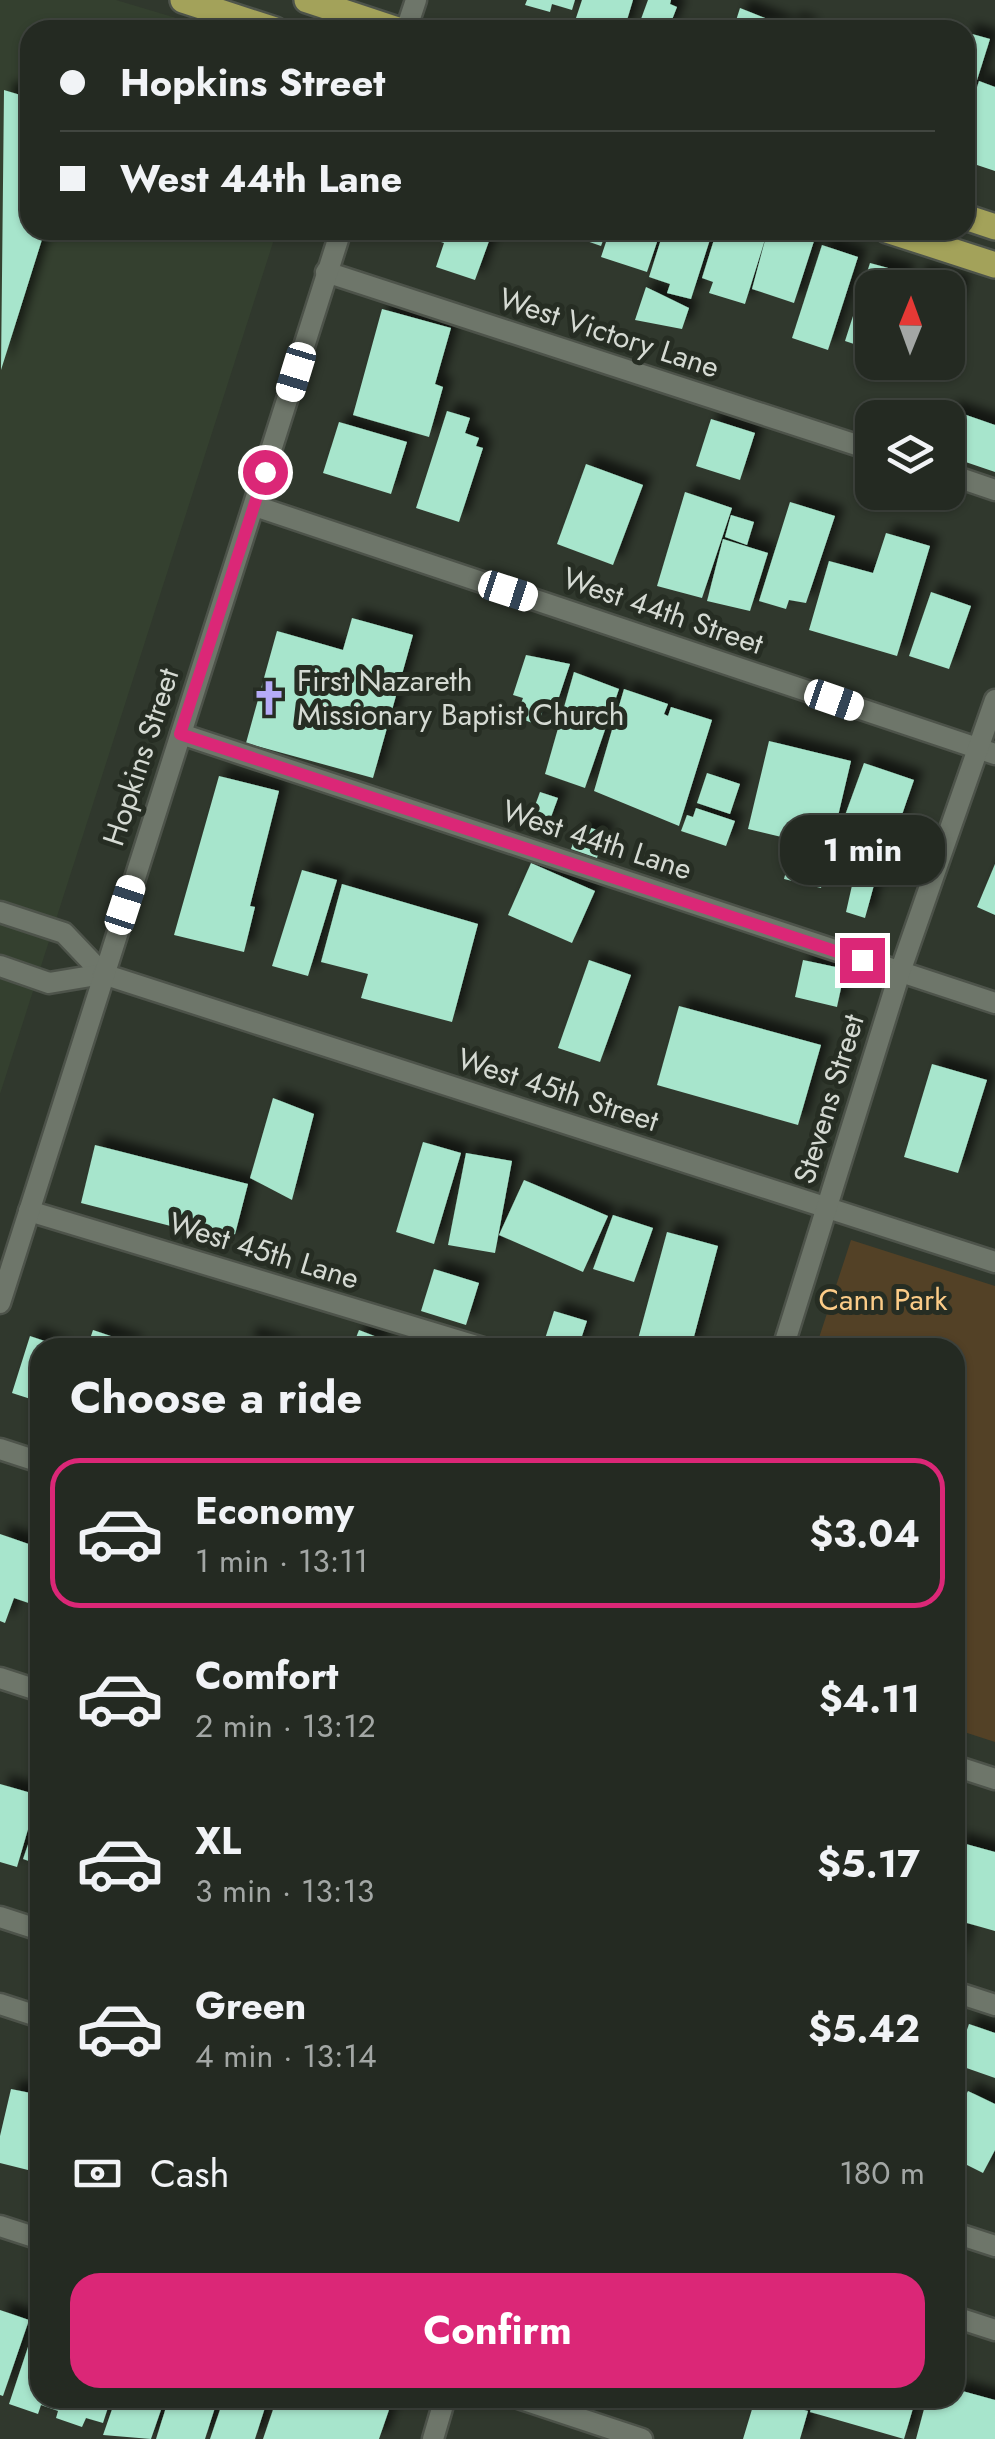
<!DOCTYPE html>
<meta charset="utf-8">
<style>
:root{--surface:#242a22;--page:#30362f;--text:#f1f3f6;--muted:#a3a7a5;--line:#414640;--accent:#db2777}
body{margin:0;font-family:Jost,sans-serif;background:var(--page);color:var(--text);height:100vh;display:flex;flex-direction:column;font-size:38px;white-space:nowrap}
*{box-sizing:border-box;margin:0}
p{font-size:32px;color:var(--muted)}
.icon{flex:none;width:55px;height:55px;fill:none;stroke:currentColor;stroke-width:2;stroke-linecap:round;stroke-linejoin:round}
.map{position:relative;flex:1;overflow:hidden}
.side{position:absolute;left:30px;top:1338px;width:935px;height:1070px;display:flex;flex-direction:column;background:var(--surface);border-radius:30px;box-shadow:0 2px 8px #0004,0 0 0 2px var(--line)}
.side>*{flex:none}
.guide{position:absolute;left:20px;top:20px;width:955px;height:220px;border-radius:30px;box-shadow:0 2px 8px #0004,0 0 0 2px var(--line);display:grid;align-content:center;height:220px;padding:0 40px;background:var(--surface)}
.needle{width:65px;rotate:1deg}
.controls{position:absolute;left:855px;top:270px;display:grid;gap:20px}
.controls a{display:grid;place-items:center;width:110px;height:110px;border-radius:20px;background:var(--surface);box-shadow:0 2px 8px #0004,0 0 0 2px var(--line);font-size:50px}
.end{position:absolute;width:45px;height:45px;margin:-22px;border:12px solid #db2777;background:#fff;box-shadow:0 0 0 5px #fff}
.from{border-radius:50%}
.bubble{position:absolute;height:70px;border-radius:30px;background:var(--surface);box-shadow:0 2px 8px #0004,0 0 0 2px var(--line);font-size:32px;font-weight:700;line-height:70px;text-align:center}
.car{position:absolute;width:30px;height:60px;margin:-30px -15px;border-radius:12px;box-shadow:0 0 8px 2px #0007;background:linear-gradient(#fff 24%,#345 0 40%,#fff 0 76%,#345 0 86%,#fff 0)}
.guide b{display:flex;align-items:center;gap:35px;height:95px;font-size:38px}
.guide b+b{border-top:2px solid var(--line)}
.guide i{width:25px;height:25px;background:var(--text)}
ul{padding:0;list-style:none}
li{display:flex;align-items:center;gap:30px;height:150px;margin:0 20px 15px;padding:0 20px;border:5px solid transparent;border-radius:30px}
li div{flex:1}
li b{display:block;font-size:38px}
li em{font-style:normal;font-weight:700}
li.current{border-color:var(--accent)}
li>.icon{width:90px;height:90px;stroke-width:1.5}
h2{padding:0 40px;font-size:45px;line-height:120px}
.pay{display:flex;align-items:center;gap:25px;height:110px;padding:0 40px;font-size:38px}
.pay p{margin-inline-start:auto}
.action{display:flex;gap:20px;margin-top:auto;padding:20px 40px}
.action a{flex:1;height:115px;border-radius:30px;background:var(--accent);color:#fff;font-size:40px;font-weight:700;line-height:115px;text-align:center}
.map>svg:first-child{display:block}
</style>
<div class="map">
<svg width="995" height="2439" viewBox="0 0 995 2439">
<defs>
<filter id="shadow"><feDropShadow dx="9" dy="-9" stdDeviation="5" flood-color="#0009"/></filter>
</defs>
<rect width="100%" height="100%" fill="#30382d"/>
<!-- built -->
<polygon fill="#34402f" points="0,0 116,0 216,30 30,30 30,230 277,230 0,1094"/>
<!-- green -->
<polygon fill="#534126" points="851,1240 995,1286 995,1742 955,1729 955,1348 816,1347"/>
<!-- building -->
<g fill="#a7e5cc" filter="url(#shadow)">
<polygon points="527,0 575,0 572,10 552,4 550,12 525,5"/>
<polygon points="582,0 633,0 624,30 572,30"/>
<polygon points="648,0 671,0 670,4 677,7 668,30 637,30"/>
<polygon points="740,8 790,28 791,21 810,27 808,30 733,30"/>
<polygon points="965,32 990,39 966,115 965,115"/>
<polygon points="979,81 995,87 995,171 965,161 965,124"/>
<polygon points="4,90 30,98 30,230 45,230 1,370"/>
<polygon points="493,230 475,280 436,267 444,243 408,231"/>
<polygon points="555,230 607,230 601,246"/>
<polygon points="610,230 661,230 647,272 601,257"/>
<polygon points="664,230 713,230 691,299 667,293 670,284 649,277"/>
<polygon points="717,230 790,230 815,238 794,303 752,289 767,233 745,304 709,293 713,282 702,278"/>
<polygon points="822,245 858,257 828,350 792,338"/>
<polygon points="870,263 906,273 901,288 872,288 872,350 845,341"/>
<polygon points="918,273 961,285 948,328 948,288 914,288"/>
<polygon points="646,287 689,308 682,329 635,320"/>
<polygon points="382,309 451,328 435,384 443,387 429,437 353,415"/>
<polygon points="949,409 995,425 995,472 948,456"/>
<polygon points="447,411 470,418 465,433 479,438 476,446 483,448 459,522 416,508"/>
<polygon points="711,419 755,433 740,480 696,466"/>
<polygon points="339,422 407,442 391,494 323,473"/>
<polygon points="586,464 643,485 613,565 557,544"/>
<polygon points="685,492 732,508 702,598 657,586"/>
<polygon points="790,502 835,516 806,603 789,600 786,609 759,601"/>
<polygon points="731,515 754,522 747,545 725,537"/>
<polygon points="886,533 930,546 897,656 809,630 829,561 873,573"/>
<polygon points="723,539 768,553 750,611 707,601"/>
<polygon points="931,592 971,606 949,669 909,656"/>
<polygon points="352,618 413,635 373,778 246,743 277,631 343,650"/>
<polygon points="526,655 570,664 555,709 544,706 538,725 516,717 523,698 513,695"/>
<polygon points="574,672 619,689 585,788 545,774"/>
<polygon points="624,689 668,704 664,714 668,716 671,707 712,720 679,826 594,791"/>
<polygon points="769,741 851,761 821,888 784,879 794,840 748,829"/>
<polygon points="864,763 914,780 886,861 835,843"/>
<polygon points="707,773 740,784 730,814 697,803"/>
<polygon points="219,776 279,791 250,906 255,907 244,952 174,935"/>
<polygon points="540,792 558,798 547,828 529,822"/>
<polygon points="696,808 735,821 726,846 681,831 687,815 693,817"/>
<polygon points="580,825 605,832 597,858 571,849"/>
<polygon points="833,846 872,858 863,883 874,885 865,918 846,912 853,881 826,873"/>
<polygon points="531,863 595,891 572,943 508,915"/>
<polygon points="995,864 995,915 977,907"/>
<polygon points="302,870 337,880 308,976 272,966"/>
<polygon points="342,884 478,924 452,1022 361,998 368,974 321,962"/>
<polygon points="589,960 631,975 600,1062 558,1048"/>
<polygon points="803,960 845,969 837,1007 795,997"/>
<polygon points="679,1006 821,1045 798,1125 657,1085"/>
<polygon points="932,1064 987,1080 958,1173 904,1157"/>
<polygon points="273,1098 314,1114 292,1200 250,1178"/>
<polygon points="423,1142 461,1153 434,1244 396,1232"/>
<polygon points="95,1145 248,1184 233,1242 81,1203"/>
<polygon points="466,1153 512,1161 495,1253 448,1245"/>
<polygon points="524,1180 608,1216 583,1272 499,1235"/>
<polygon points="613,1215 653,1228 634,1282 593,1269"/>
<polygon points="667,1232 718,1246 691,1348 666,1348 638,1339"/>
<polygon points="434,1269 479,1283 466,1325 421,1311"/>
<polygon points="554,1311 587,1321 578,1348 542,1348"/>
<polygon points="93,1330 134,1344 133,1348 87,1348"/>
<polygon points="359,1330 382,1339 379,1348 352,1348"/>
<polygon points="30,1336 62,1347 40,1348 40,1402 12,1393"/>
<polygon points="248,1336 286,1346 286,1348 245,1348"/>
<polygon points="0,1534 40,1548 40,1607 14,1598 5,1623 0,1621"/>
<polygon points="0,1784 38,1795 17,1867 0,1862"/>
<polygon points="40,1810 40,1865 23,1859"/>
<polygon points="955,1841 995,1852 995,1931 967,1923 956,1967"/>
<polygon points="969,2024 995,2033 995,2078 955,2064"/>
<polygon points="11,2089 40,2095 40,2173 0,2163 0,2136"/>
<polygon points="968,2091 995,2104 995,2150 983,2173 955,2159 955,2116"/>
<polygon points="0,2310 29,2320 3,2396 0,2395"/>
<polygon points="39,2314 40,2398 111,2398 103,2423 86,2418 82,2427 56,2418 58,2411 41,2405 38,2414 9,2404"/>
<polygon points="955,2389 995,2400 995,2439 916,2439 927,2398 955,2398"/>
<polygon points="116,2398 165,2398 151,2439 103,2435"/>
<polygon points="169,2398 218,2398 205,2439 156,2439"/>
<polygon points="224,2398 268,2398 255,2439 210,2439"/>
<polygon points="277,2398 393,2398 379,2439 263,2439"/>
<polygon points="759,2398 808,2411 800,2439 743,2439 753,2406 728,2398"/>
<polygon points="814,2398 916,2398 904,2439 810,2412"/>
</g>
<g fill="none" stroke-linecap="round" stroke-linejoin="round">
<defs>
<g id="lane">
<polyline points="326,272 872,450"/>
<polyline points="948,474 995,490"/>
<polyline points="181,734 995,1003"/>
<polyline points="0,912 64,933 103,974"/>
<polyline points="0,966 49,983 103,974"/>
<polyline points="29,1211 483,1348"/>
<polyline points="0,1678 40,1691"/>
<polyline points="955,1992 995,2005"/>
<polyline points="0,2226 40,2239"/>
<polyline points="518,2398 642,2439"/>
</g>
<g id="street">
<polyline points="406,30 416,0"/>
<polyline points="255,506 995,754"/>
<polyline points="103,974 995,1262"/>
<polyline points="0,1303 341,230"/>
<polyline points="783,1348 900,972 995,700"/>
<polyline points="0,1449 40,1462"/>
<polyline points="955,1766 995,1779"/>
<polyline points="0,1917 40,1930"/>
<polyline points="0,2004 40,2017"/>
<polyline points="955,2233 995,2246"/>
<polyline points="955,2317 995,2330"/>
<polyline points="433,2439 445,2398"/>
</g>
<g id="primary">
<polyline points="183,0 275,30"/>
<polyline points="307,0 398,30"/>
<polyline points="965,217 995,227"/>
<polyline points="887,230 995,265"/>
</g>
</defs>
<!-- lane casing -->
<use href="#lane" stroke="#4d534a" stroke-width="25"/>
<!-- street casing -->
<use href="#street" stroke="#4d534a" stroke-width="25"/>
<!-- primary casing -->
<use href="#primary" stroke="#4d534a" stroke-width="30"/>
<!-- lane -->
<use href="#lane" stroke="#6e766a" stroke-width="20"/>
<!-- street -->
<use href="#street" stroke="#6e766a" stroke-width="20"/>
<!-- primary -->
<use href="#primary" stroke="#a3a25a" stroke-width="25"/>
</g>
<g fill="none" stroke-linecap="round" stroke-linejoin="round">
<!-- route -->
<polyline stroke="#db2777" stroke-width="12" points="265,472 180,734 862,960"/>
</g>
<!-- icons -->
<defs>
<symbol id="church-bare" viewBox="-9 -9 18 18"><path d="M-1.2-6h2.4v3.5h3.3v2.4h-3.3V6h-2.4V-.1h-3.3v-2.4h3.3Z" fill="#b6abf8" stroke="#262d23" stroke-width="2.5" paint-order="stroke"/></symbol>
</defs>
<g fill-rule="evenodd">
<use href="#church-bare" x="244" y="673" width="50" height="50"/>
</g>
<g text-anchor="middle" stroke-width="10" stroke-linejoin="round" paint-order="stroke">
<!-- street labels -->
<g font-size="30" fill="#d5dad3" stroke="#262d23">
<text transform="translate(609 333) rotate(18)" y="10">West Victory Lane</text>
<text transform="translate(663 611) rotate(19)" y="10">West 44th Street</text>
<text transform="translate(141 757) rotate(-72)" y="10">Hopkins Street</text>
<text transform="translate(597 840) rotate(18)" y="10">West 44th Lane</text>
<text transform="translate(558 1090) rotate(18)" y="10">West 45th Street</text>
<text transform="translate(829 1099) rotate(-73)" y="10">Stevens Street</text>
<text transform="translate(264 1251) rotate(17)" y="10">West 45th Lane</text>
</g>
<!-- poi labels -->
<g font-size="30" fill="#d5dad3" stroke="#262d23" text-anchor="start">
<text x="297" y="691">First Nazareth<tspan x="297" dy="34">Missionary Baptist Church</tspan></text>
</g>
<!-- park labels -->
<g font-size="30" fill="#fccc88" stroke="#262d23">
<text x="883" y="1310">Cann Park</text>
</g>
</g>
</svg>
<div class="controls">
<a><svg class="needle" viewBox="-14 -14 28 28"><path d="M0-13l5 13h-10z" fill="#e53935"/><path d="M0 13l5-13h-10z" fill="#a3a7a5"/></svg></a>
<a><svg class="icon" aria-label="layers" viewBox="0 0 24 24"><path d="M12 4l9 5-9 5-9-5zM3 14l9 5 9-5"/></svg></a>
</div>
<i class="end from" style="left:265px;top:472px"></i>
<i class="end" style="left:862px;top:960px"></i>
<div class="bubble" style="left:780px;top:815px;width:165px">1 min</div>
<i class="car" style="left:296px;top:372px;rotate:197deg"></i>
<i class="car" style="left:508px;top:591px;rotate:108deg"></i>
<i class="car" style="left:834px;top:700px;rotate:109deg"></i>
<i class="car" style="left:125px;top:905px;rotate:18deg"></i>
<div class="guide">
<b><i class="from"></i>Hopkins Street</b>
<b><i></i>West 44th Lane</b>
</div>
<section class="side">
<h2>Choose a ride</h2>
<ul>
<li class="current"><svg class="icon" aria-label="car" viewBox="0 0 24 24"><path d="M5 17H2v-5l4-1 3-4h7l3 4 3 1v5h-3M9 17h6M6 11h13"/><circle cx="7" cy="17" r="2"/><circle cx="17" cy="17" r="2"/></svg><div><b>Economy</b><p>1 min · 13:11</p></div><em>$3.04</em></li>
<li><svg class="icon" aria-label="car" viewBox="0 0 24 24"><path d="M5 17H2v-5l4-1 3-4h7l3 4 3 1v5h-3M9 17h6M6 11h13"/><circle cx="7" cy="17" r="2"/><circle cx="17" cy="17" r="2"/></svg><div><b>Comfort</b><p>2 min · 13:12</p></div><em>$4.11</em></li>
<li><svg class="icon" aria-label="car" viewBox="0 0 24 24"><path d="M5 17H2v-5l4-1 3-4h7l3 4 3 1v5h-3M9 17h6M6 11h13"/><circle cx="7" cy="17" r="2"/><circle cx="17" cy="17" r="2"/></svg><div><b>XL</b><p>3 min · 13:13</p></div><em>$5.17</em></li>
<li><svg class="icon" aria-label="car" viewBox="0 0 24 24"><path d="M5 17H2v-5l4-1 3-4h7l3 4 3 1v5h-3M9 17h6M6 11h13"/><circle cx="7" cy="17" r="2"/><circle cx="17" cy="17" r="2"/></svg><div><b>Green</b><p>4 min · 13:14</p></div><em>$5.42</em></li>
</ul>
<div class="pay"><svg class="icon" aria-label="cash" viewBox="0 0 24 24"><path d="M3 7h18v10H3z"/><circle cx="12" cy="12" r="2"/></svg>Cash<p>180 m</p></div>
<div class="action"><a>Confirm</a></div>
</section>
</div>
